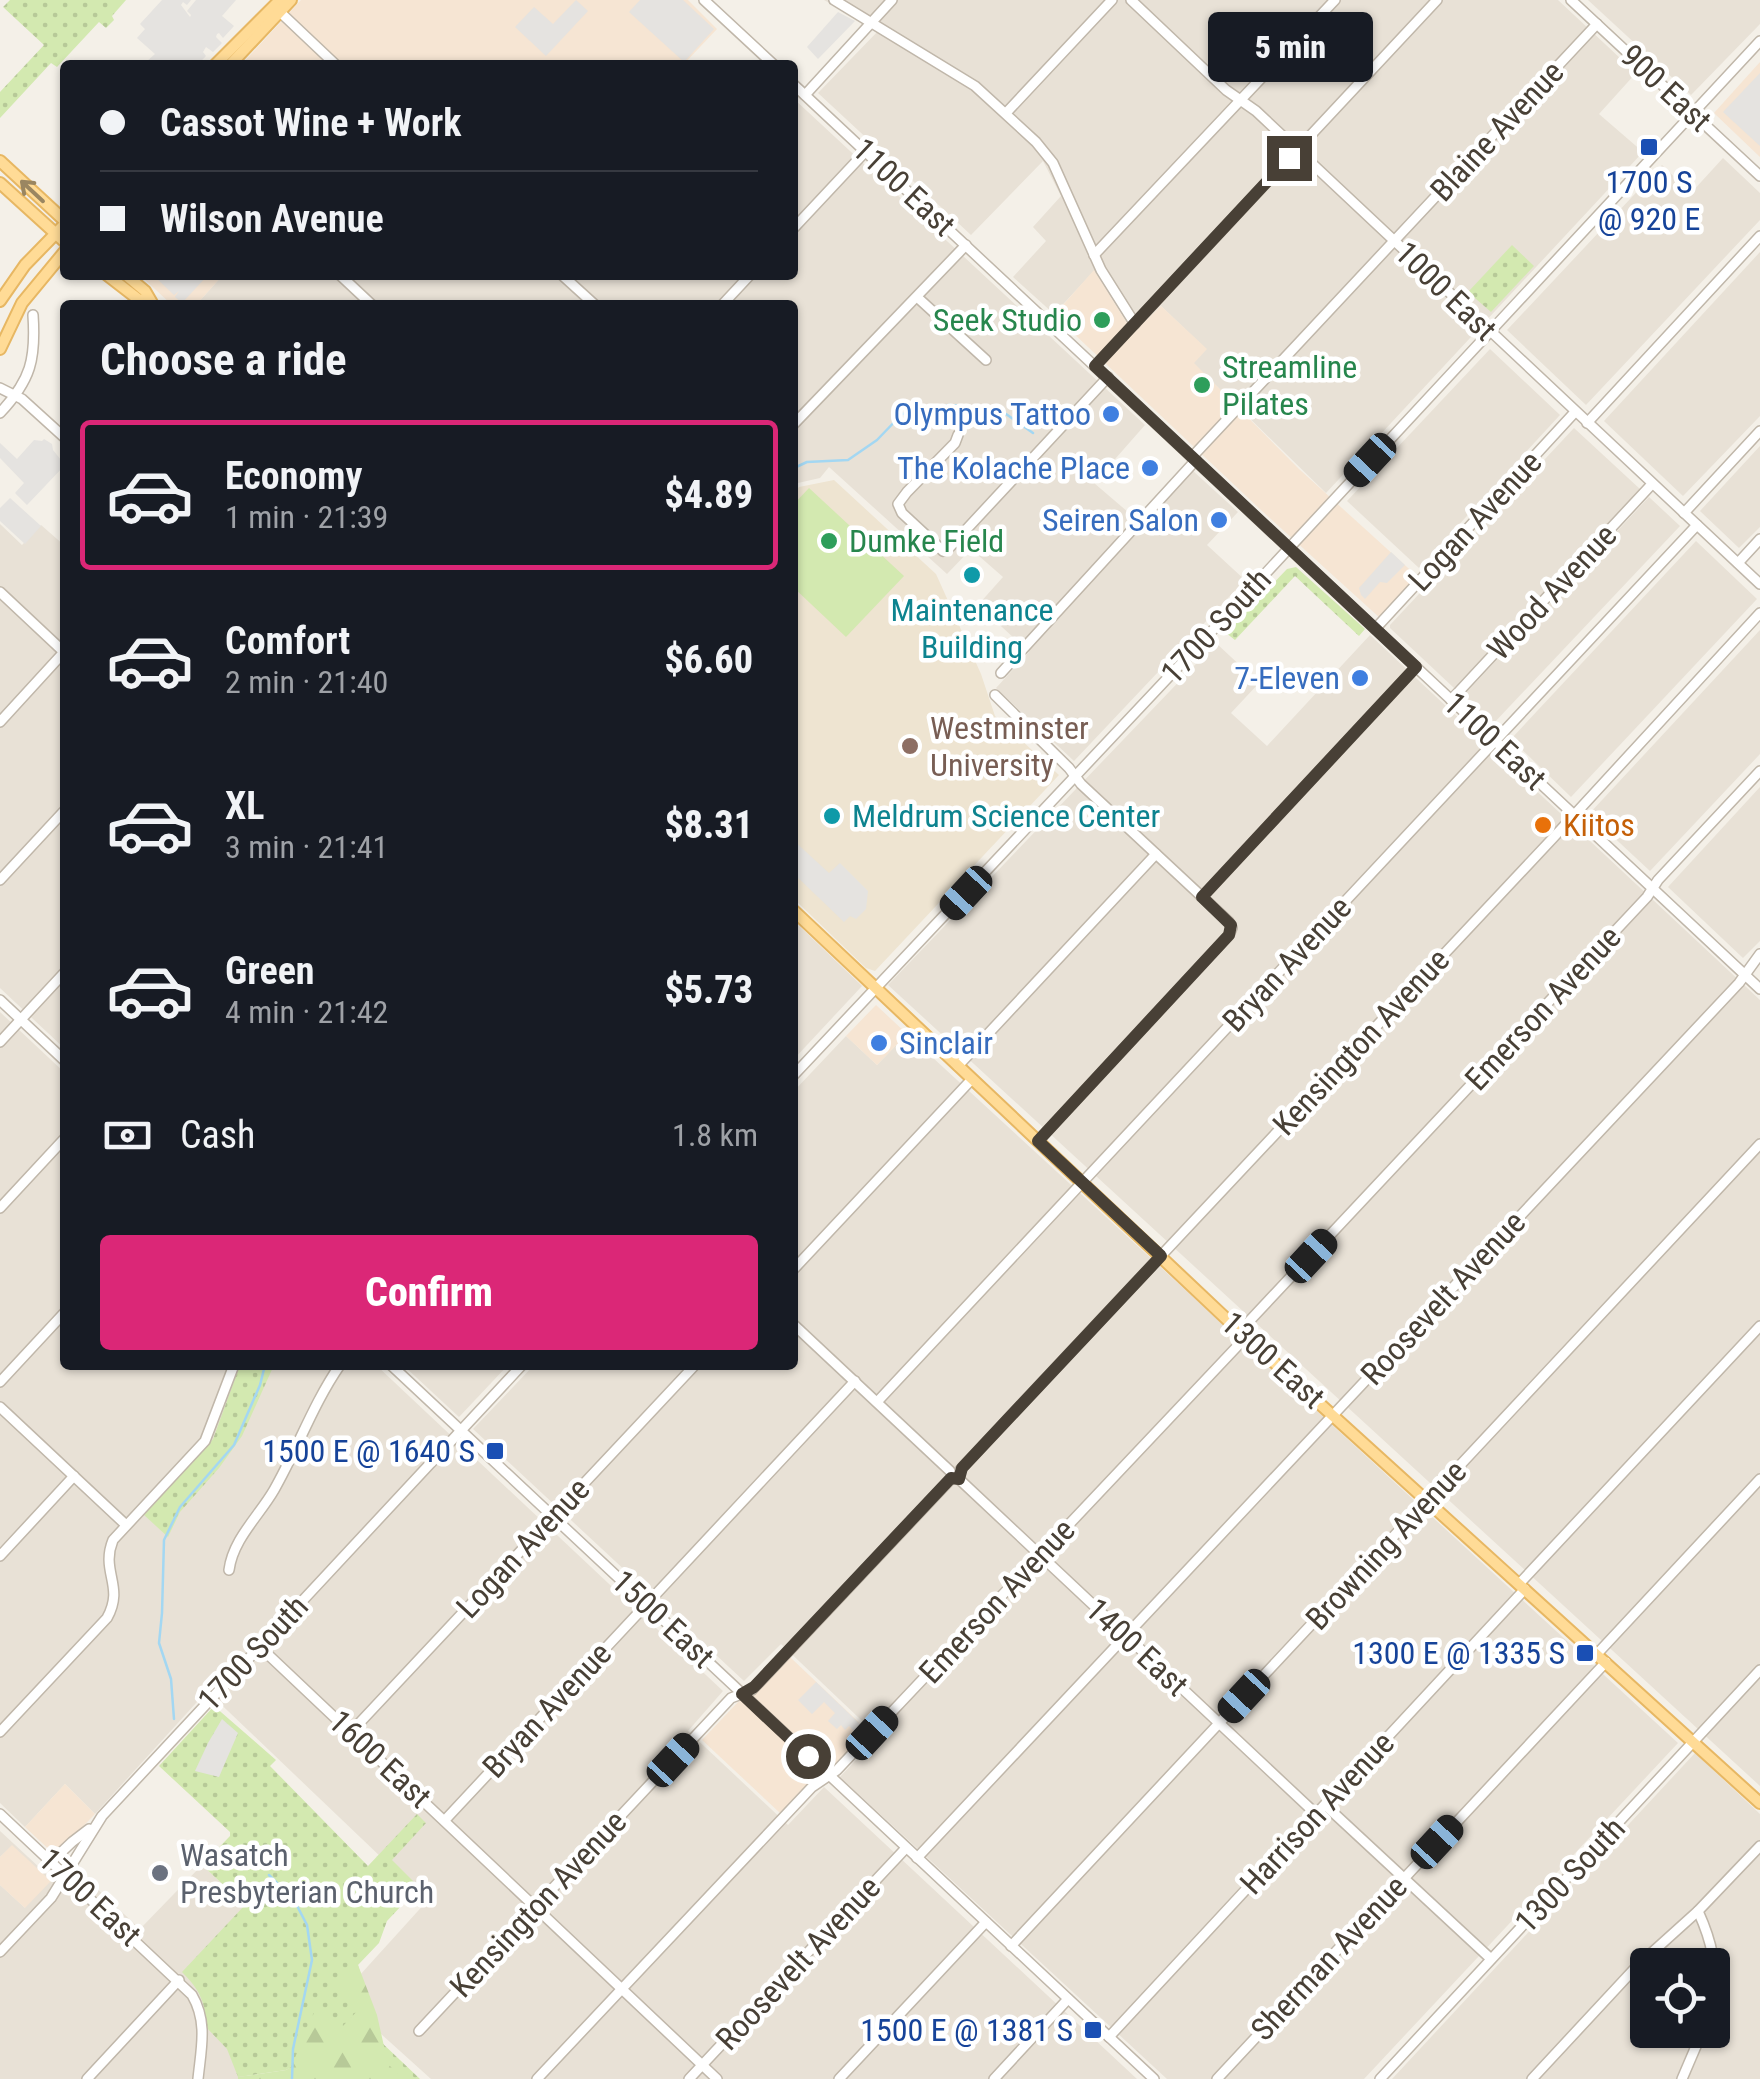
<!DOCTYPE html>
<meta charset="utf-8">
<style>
:root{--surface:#171b24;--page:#20242c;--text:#f1f3f6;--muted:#9ea1a6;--line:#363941;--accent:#db2777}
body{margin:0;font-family:"Roboto Condensed",sans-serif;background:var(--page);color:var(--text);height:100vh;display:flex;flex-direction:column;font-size:38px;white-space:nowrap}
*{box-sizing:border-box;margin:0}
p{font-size:32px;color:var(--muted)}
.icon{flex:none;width:55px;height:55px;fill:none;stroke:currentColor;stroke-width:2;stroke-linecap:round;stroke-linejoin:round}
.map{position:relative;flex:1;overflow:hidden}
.details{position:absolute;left:60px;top:300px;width:738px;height:1070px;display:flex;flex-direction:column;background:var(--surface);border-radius:10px;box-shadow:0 2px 8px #0004}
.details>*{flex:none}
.guide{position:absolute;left:60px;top:60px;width:738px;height:220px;border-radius:10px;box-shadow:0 2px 8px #0004;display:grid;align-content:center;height:220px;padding:0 40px;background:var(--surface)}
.fabs{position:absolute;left:1630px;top:1948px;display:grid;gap:20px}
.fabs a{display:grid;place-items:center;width:100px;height:100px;border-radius:10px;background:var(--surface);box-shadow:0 2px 8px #0004;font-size:50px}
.end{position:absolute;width:45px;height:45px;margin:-22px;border:12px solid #484036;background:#fff;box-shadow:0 0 0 5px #fff}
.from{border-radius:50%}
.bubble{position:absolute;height:70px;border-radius:10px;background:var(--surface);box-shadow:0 2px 8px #0004;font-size:32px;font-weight:800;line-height:70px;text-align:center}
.car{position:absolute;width:30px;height:60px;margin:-30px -15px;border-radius:12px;box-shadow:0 0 8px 2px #0007;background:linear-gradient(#222 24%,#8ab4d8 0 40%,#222 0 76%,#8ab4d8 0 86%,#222 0)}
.guide b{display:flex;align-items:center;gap:35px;height:95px;font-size:38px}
.guide b+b{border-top:2px solid var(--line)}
.guide i{width:25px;height:25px;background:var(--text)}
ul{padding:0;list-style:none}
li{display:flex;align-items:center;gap:30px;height:150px;margin:0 20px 15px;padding:0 20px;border:5px solid transparent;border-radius:10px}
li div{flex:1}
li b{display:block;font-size:38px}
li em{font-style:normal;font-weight:800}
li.active{border-color:var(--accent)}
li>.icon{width:90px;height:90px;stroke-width:1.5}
h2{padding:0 40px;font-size:45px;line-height:120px}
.pay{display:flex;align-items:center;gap:25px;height:110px;padding:0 40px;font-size:38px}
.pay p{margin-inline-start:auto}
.button{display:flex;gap:20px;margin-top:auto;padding:20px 40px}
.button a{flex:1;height:115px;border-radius:10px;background:var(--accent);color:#fff;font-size:40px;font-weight:800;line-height:115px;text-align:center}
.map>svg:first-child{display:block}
</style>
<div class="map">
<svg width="1760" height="2079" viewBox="0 0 1760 2079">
<defs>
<pattern id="grass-dots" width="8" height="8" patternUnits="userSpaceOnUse" patternTransform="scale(2.5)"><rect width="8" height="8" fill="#d3e9b0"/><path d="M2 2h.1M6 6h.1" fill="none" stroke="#b7c998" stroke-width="1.8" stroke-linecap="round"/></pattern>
<pattern id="forest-firs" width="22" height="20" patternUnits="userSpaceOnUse" patternTransform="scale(2.5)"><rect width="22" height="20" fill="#d3e9b0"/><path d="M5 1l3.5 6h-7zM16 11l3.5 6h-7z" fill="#b7c998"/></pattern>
</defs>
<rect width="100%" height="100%" fill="#f4f0e8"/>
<!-- residential -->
<g fill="#e8e1d6" fill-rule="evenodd">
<polygon points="824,0 1558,0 1636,73 1599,114 1643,152 1326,493 1193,363 1206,349 1161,306 1134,334 1094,271 1054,314 1013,277 1046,241 1033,227 1061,196 1043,161 971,235 818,93 879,30"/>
<polygon points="1588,0 1760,0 1760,24 1691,95"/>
<polygon points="793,98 1145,425 1094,483 1142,524 1192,470 1238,512 1207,545 1245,580 1074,761 996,688 1029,652 978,605 1003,577 971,549 947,574 829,467 820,478 798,483 793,478 792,305 196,305 223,275 792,275"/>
<polygon points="1723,158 1760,193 1760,220 1586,405 1507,330 1662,165 1691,193"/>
<polygon points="1760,252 1760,416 1683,496 1604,421"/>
<polygon points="1490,349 1560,415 1419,568 1347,501"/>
<polygon points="1574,428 1640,489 1454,688 1390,628 1390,625"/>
<polygon points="1760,446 1760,527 1739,548 1700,511"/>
<polygon points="1649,497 1680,526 1493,724 1463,696"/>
<polygon points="0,524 22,545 41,525 65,546 65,1049 0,988"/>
<polygon points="1696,541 1757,599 1571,797 1511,739"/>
<polygon points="1760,630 1760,754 1650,871 1591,816 1590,813"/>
<polygon points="1370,635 1760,1000 1760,1786 888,985 1216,643 1259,683 1231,713 1267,746"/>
<polygon points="1760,787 1760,941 1743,958 1668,887"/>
<polygon points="793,920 862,986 793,1060 792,1060"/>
<polygon points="0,1012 65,1073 65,1365 376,1365 723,1691 688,1731 788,1825 824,1787 1137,2079 431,2079 340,1997 427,1901 207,1691 95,1814 65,1784 25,1827 0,1803"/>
<polygon points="907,1034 1678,1743 1364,2079 1167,2079 840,1777 878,1736 781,1644 744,1681 473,1429 534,1365 792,1365 793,1092 846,1036 877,1065"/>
<polygon points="403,1365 508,1365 459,1417"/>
<path d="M1695,1753L1760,1814V2079H1392ZM1648,1965H1712V2030H1648Z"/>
<polygon points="0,1831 68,1894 79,1872 140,1929 202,1865 245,1905 247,2079 0,2079 0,1885 25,1908 12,1846 0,1857"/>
</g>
<!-- commercial -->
<g fill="#f6e5d3">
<polygon points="301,0 688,0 717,29 683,65 241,65"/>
<polygon points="1760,62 1760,157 1714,113"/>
<polygon points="1094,270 1133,333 1161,306 1207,349 1194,363 1299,469 1418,577 1380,618 1261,510 1054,315"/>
<polygon points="140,275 223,275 196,305 172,305"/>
<polygon points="876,1005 907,1034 877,1065 846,1036"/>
<polygon points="790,1657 868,1731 834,1766 816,1776 780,1813 702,1740 738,1702 756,1693"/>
<polygon points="65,1784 95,1814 55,1855 25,1827"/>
<polygon points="12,1845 51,1881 25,1908 0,1885 0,1857"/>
</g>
<!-- education -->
<polygon fill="#eee4d1" points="834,480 936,574 981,674 995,716 1059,775 875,971 866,968 793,898 792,495 799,487"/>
<!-- grass -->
<g fill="url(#grass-dots)">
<polygon points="10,0 126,0 112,16 114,20 106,28 99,22 57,67 51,63 0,118 0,92 44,45 3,7"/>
<polygon points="1512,245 1534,266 1491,312 1468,292"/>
<polygon points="1296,567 1365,629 1359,636 1295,576 1235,640 1226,633 1287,569"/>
<polygon points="240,1365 274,1365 242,1436 219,1468 180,1512 168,1537 144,1515 213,1439"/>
<path d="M214,1706L276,1760L270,1766L368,1866L417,1814L426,1823L392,1860L419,1887L387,1921L379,1943L358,1965L380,2041L420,2079H301L292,2067L286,2070L238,2077L227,2049L206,2027C206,2002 199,1989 182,1972L245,1905L202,1865L230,1836V1832L159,1766Z"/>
</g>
<!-- forest -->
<polygon fill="url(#forest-firs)" points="358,1965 377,2015 388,2064 403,2079 238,2079 238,2077 286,2070 291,2067 316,2008 342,2027 362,2006 340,1985"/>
<!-- pitch -->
<polygon fill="#d3e9b0" points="809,488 904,576 846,637 793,587 793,505"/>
<!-- parking -->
<g fill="#e5e3e0">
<polygon points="162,0 191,0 187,5 183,2 181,5 190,17 191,15 187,11 196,0 236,0 222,16 234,26 223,38 219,33 217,34 216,37 222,43 213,52 206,47 203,52 206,56 197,65 148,65 145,63 155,54 137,38 145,29 140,24"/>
<polygon points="576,0 588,11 546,56 515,27 534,7 553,24"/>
<polygon points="640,0 683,0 714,29 684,62 629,12"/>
<polygon points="838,12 855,21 818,59 807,47"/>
<polygon points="1760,73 1760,146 1723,112"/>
<polygon points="153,275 208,275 182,303 175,297 179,291 174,295"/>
<polygon points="44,439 52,444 53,450 65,465 27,505 15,493 24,483 0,458 0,443 17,459 34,440 42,441"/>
<polygon points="10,498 41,526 25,544 0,521 0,508"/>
<polygon points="1391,552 1405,565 1387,583 1380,582 1365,599 1361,595 1359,588"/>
<polygon points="792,839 829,873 840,863 868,891 866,909 856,919 850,916 844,922 793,873"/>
<polygon points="816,1682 861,1725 854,1731 849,1726 845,1730 841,1725 837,1729 828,1721 835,1713 824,1702 812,1714 798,1700"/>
<polygon points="222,1719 238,1733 219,1777 195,1771 208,1743"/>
</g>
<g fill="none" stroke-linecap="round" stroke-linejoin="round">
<!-- stream -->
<g stroke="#a3d7f2" stroke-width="2.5">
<polyline points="792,469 807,462 848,460 877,440 902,414 949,405 979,407 992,414 1006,414 1033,433"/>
<polyline points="174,1719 171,1679 159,1643 162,1613 164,1540 180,1507 234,1445 260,1385 265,1365"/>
<polyline points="269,1875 294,1900 307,1925 312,1960 293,2049 292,2079"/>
</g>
<defs>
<g id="minor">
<polyline points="704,0 774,65"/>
<polyline points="834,0 975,86 1036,142 1053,163 1101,270 1135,324"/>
<polyline points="1131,0 1226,90 1256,111 1760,584"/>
<polyline points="1571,0 1760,176"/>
<polyline points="280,12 336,65"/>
<polyline points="792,83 1760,989"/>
<polyline points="805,95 892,0"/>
<polyline points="1006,113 1112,0"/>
<polyline points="792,230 866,151"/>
<polyline points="1094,255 1335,0"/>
<polyline points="340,275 372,305"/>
<polyline points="562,275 595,305"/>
<polyline points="917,297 986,360"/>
<polyline points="722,305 750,275"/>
<polyline points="1095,366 1437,0"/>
<polyline points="0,388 22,399 65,438"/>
<path d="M0,413C31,380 36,359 33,315"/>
<polyline points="1587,423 1760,236"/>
<polyline points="792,426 966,245"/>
<polyline points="958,435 955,443 907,492 898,504 902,513 943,551 950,547 1108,377"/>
<polyline points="1192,457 1597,24"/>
<polyline points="1684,513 1760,431"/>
<polyline points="1738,563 1760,539"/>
<polyline points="0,592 65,653"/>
<polyline points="1375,629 1575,412"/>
<polyline points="1001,673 1196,460"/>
<polyline points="995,695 1069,768 1081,784 1229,922 1232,928 1229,935 1038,1141"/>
<polyline points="1451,700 1652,484"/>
<polyline points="0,722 64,652"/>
<polyline points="0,880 65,810"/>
<polyline points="1202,897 1416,667"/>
<polyline points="0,1000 65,1061"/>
<polyline points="0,1042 65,972"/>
<polyline points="958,1066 1156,854"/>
<polyline points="792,1077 1226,616 1760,41"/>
<polyline points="0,1208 65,1138"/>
<polyline points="792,1271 972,1079"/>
<polyline points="792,1323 950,1471"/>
<polyline points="1240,1331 1647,897 1658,880 1760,771"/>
<polyline points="391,1365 1154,2079"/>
<polyline points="0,1382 65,1312"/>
<polyline points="877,1402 1697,525"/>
<polyline points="0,1407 126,1525"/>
<polyline points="960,1470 1553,838 1760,613"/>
<polyline points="959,1479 1316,1814"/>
<polyline points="0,1556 74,1476"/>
<path d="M229,1570C233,1539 259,1516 274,1490C298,1448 313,1404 340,1365"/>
<polyline points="1519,1584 1760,1326"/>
<polyline points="259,1646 717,2079"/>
<polyline points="1597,1654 1760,1479"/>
<path d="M0,1732L107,1618C125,1586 100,1572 113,1540L205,1441L234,1365"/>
<polyline points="351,1732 695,1365"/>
<polyline points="1325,1805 1491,1959"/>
<path d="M0,1814L192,1995C208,2022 201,2049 198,2079"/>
<polyline points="445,1820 855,1381"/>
<polyline points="917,1858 1739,983 1760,954"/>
<polyline points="51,1862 72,1842 89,1829"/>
<path d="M1698,1911C1712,1942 1718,1967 1712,2001"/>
<polyline points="1011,1946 1760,1144"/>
<polyline points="0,1952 51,1898 102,1816 522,1365"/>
<polyline points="419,2031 731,1698 752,1690 951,1479"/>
<polyline points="1109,2037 1525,1589"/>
<polyline points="87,2079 179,1980"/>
<polyline points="537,2079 812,1787 837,1770 1246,1337"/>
<polyline points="689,2079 906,1848"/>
<polyline points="839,2079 986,1922"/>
<polyline points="994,2079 1068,1999"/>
<polyline points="1217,2079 1606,1662"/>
<polyline points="1380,2079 1760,1670"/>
<polyline points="1532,2079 1637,1966 1698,1911 1760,1846"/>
<polyline points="1682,2079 1703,2030"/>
</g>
<g id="major">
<polyline points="215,65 280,0"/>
<polyline points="230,65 291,0"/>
<polyline points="0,161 65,221"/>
<polyline points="0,183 65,242"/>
<polyline points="107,275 138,299 150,302"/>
<polyline points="126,275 145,291 152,303"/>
<polyline points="0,301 25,265 65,224"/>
<polyline points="0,349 22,303 65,251"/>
<polyline points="792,909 1235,1327 1760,1803"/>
</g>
</defs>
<!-- minor casing -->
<use href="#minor" stroke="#c0b7aa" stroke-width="12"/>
<!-- major casing -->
<use href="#major" stroke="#e7b763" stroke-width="14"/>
<!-- minor -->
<use href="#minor" stroke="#fff" stroke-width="9"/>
<!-- major -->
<use href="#major" stroke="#ffdb96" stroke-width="10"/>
</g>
<!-- one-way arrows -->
<defs><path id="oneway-shaft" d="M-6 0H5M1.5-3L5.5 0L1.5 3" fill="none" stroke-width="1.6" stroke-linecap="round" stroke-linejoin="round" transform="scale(2.5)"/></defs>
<use stroke="#9a8661" href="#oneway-shaft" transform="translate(32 191) rotate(-137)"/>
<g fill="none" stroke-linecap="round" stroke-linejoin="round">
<!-- route -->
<polyline stroke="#484036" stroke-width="12" points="808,1756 742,1694 754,1687 951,1478 959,1479 962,1468 1161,1256 1038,1141 1229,935 1231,925 1202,897 1416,667 1095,366 1289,158"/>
</g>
<!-- markers -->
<g fill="#1a4fb4" stroke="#fff" stroke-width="4">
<rect x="1639" y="137" width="20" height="20" rx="5"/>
<rect x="485" y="1441" width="20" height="20" rx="5"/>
<rect x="1575" y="1643" width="20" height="20" rx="5"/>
<rect x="1083" y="2020" width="20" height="20" rx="5"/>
</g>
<g fill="#2e9e5b" stroke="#fff" stroke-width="4">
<circle cx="1102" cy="320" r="10"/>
<circle cx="1202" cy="385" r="10"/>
<circle cx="829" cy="541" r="10"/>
</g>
<g fill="#3f7fe0" stroke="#fff" stroke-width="4">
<circle cx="1111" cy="414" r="10"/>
<circle cx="1150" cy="468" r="10"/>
<circle cx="1219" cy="520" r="10"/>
<circle cx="1360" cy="678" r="10"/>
<circle cx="879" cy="1043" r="10"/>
</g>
<g fill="#0f9aa8" stroke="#fff" stroke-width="4">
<circle cx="972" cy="575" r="10"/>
<circle cx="832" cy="816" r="10"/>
</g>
<circle fill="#8d6e63" stroke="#fff" stroke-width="4" cx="910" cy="746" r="10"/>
<circle fill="#e8710a" stroke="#fff" stroke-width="4" cx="1543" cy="825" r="10"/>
<circle fill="#6b7280" stroke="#fff" stroke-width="4" cx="160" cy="1873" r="10"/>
<g text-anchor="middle" stroke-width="9" stroke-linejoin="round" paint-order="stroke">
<!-- street labels -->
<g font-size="32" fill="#484036" stroke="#fff">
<text transform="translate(1666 88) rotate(43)" y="11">900 East</text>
<text transform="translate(1497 131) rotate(-47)" y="11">Blaine Avenue</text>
<text transform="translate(904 187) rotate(43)" y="11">1100 East</text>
<text transform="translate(1446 291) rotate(44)" y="11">1000 East</text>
<text transform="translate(1475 521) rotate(-47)" y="11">Logan Avenue</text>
<text transform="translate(1552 592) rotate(-47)" y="11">Wood Avenue</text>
<text transform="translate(1216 626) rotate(-47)" y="11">1700 South</text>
<text transform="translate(1495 741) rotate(43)" y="11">1100 East</text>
<text transform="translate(1287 964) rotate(-47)" y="11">Bryan Avenue</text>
<text transform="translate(1543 1008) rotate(-47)" y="11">Emerson Avenue</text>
<text transform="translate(1361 1042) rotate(-47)" y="11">Kensington Avenue</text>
<text transform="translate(1443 1298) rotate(-47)" y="11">Roosevelt Avenue</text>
<text transform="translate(1273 1360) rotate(42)" y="11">1300 East</text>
<text transform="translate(1386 1545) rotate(-47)" y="11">Browning Avenue</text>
<text transform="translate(523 1548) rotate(-47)" y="11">Logan Avenue</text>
<text transform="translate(997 1601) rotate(-47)" y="11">Emerson Avenue</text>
<text transform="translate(663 1619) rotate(43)" y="11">1500 East</text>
<text transform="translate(1137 1647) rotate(43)" y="11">1400 East</text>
<text transform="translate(253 1653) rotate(-47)" y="11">1700 South</text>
<text transform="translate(547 1710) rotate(-47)" y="11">Bryan Avenue</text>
<text transform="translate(380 1759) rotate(43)" y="11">1600 East</text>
<text transform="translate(1317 1813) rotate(-47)" y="11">Harrison Avenue</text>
<text transform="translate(1570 1875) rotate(-47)" y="11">1300 South</text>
<text transform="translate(90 1897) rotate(43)" y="11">1700 East</text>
<text transform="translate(538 1904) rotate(-47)" y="11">Kensington Avenue</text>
<text transform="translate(1329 1958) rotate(-47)" y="11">Sherman Avenue</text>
<text transform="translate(798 1963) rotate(-47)" y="11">Roosevelt Avenue</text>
</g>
<!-- transit labels -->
<g font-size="32" fill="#164399" stroke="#fff" text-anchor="end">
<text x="1649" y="193" text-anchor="middle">1700 S<tspan x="1649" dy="37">@ 920 E</tspan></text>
<text x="475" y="1462">1500 E @ 1640 S</text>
<text x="1565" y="1664">1300 E @ 1335 S</text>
<text x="1073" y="2041">1500 E @ 1381 S</text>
</g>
<!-- leisure labels -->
<g font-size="32" fill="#27864d" stroke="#fff" text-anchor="start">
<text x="1082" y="331" text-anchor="end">Seek Studio</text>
<text x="1222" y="378">Streamline<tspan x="1222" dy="37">Pilates</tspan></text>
<text x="849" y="552">Dumke Field</text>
</g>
<!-- shop labels -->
<g font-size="32" fill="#366cbe" stroke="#fff" text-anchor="end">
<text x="1091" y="425">Olympus Tattoo</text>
<text x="1130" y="479">The Kolache Place</text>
<text x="1199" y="531">Seiren Salon</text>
<text x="1340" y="689">7-Eleven</text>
<text x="899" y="1054" text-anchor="start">Sinclair</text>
</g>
<!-- culture labels -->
<g font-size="32" fill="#0d838f" stroke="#fff">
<text x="972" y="621">Maintenance<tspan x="972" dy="37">Building</tspan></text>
<text x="852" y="827" text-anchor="start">Meldrum Science Center</text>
</g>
<!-- education labels -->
<g font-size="32" fill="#785e54" stroke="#fff" text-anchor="start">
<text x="930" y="739">Westminster<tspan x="930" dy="37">University</tspan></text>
</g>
<!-- food labels -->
<g font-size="32" fill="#c56008" stroke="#fff" text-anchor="start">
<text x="1563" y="836">Kiitos</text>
</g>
<!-- worship labels -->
<g font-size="32" fill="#5b616d" stroke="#fff" text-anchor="start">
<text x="180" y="1866">Wasatch<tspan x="180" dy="37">Presbyterian Church</tspan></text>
</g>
</g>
</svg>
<div class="fabs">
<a><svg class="icon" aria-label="locate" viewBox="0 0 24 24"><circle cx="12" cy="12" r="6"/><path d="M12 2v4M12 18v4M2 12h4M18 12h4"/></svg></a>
</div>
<i class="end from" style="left:808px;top:1756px"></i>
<i class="end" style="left:1289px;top:158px"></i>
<div class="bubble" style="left:1208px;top:12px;width:165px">5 min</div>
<i class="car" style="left:1370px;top:460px;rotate:223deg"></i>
<i class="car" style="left:966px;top:893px;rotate:223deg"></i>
<i class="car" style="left:1311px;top:1256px;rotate:43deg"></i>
<i class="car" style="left:1244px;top:1696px;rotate:223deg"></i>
<i class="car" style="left:872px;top:1733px;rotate:43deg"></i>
<i class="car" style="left:673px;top:1760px;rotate:43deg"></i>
<i class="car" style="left:1437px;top:1842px;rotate:43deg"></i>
<div class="guide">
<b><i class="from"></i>Cassot Wine + Work</b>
<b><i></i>Wilson Avenue</b>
</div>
<section class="details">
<h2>Choose a ride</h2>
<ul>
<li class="active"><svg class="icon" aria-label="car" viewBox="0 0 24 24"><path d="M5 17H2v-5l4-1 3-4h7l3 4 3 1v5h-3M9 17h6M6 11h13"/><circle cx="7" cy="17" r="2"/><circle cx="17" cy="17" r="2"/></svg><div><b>Economy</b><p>1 min · 21:39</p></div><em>$4.89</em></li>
<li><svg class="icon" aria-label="car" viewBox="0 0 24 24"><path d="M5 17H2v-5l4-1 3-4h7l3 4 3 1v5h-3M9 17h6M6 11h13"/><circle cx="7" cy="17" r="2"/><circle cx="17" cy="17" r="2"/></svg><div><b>Comfort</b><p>2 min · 21:40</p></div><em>$6.60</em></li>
<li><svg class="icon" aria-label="car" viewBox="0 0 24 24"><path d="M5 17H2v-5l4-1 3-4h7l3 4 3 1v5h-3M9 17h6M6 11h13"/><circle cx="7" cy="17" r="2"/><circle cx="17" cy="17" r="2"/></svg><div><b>XL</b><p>3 min · 21:41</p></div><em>$8.31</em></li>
<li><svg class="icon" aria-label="car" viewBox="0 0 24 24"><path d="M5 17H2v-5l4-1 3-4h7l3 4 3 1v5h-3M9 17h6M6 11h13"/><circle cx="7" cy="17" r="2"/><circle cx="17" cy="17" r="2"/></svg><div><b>Green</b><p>4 min · 21:42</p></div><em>$5.73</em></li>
</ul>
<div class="pay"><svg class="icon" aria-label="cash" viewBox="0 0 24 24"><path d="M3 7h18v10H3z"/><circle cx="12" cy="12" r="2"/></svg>Cash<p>1.8 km</p></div>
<div class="button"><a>Confirm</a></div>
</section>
</div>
